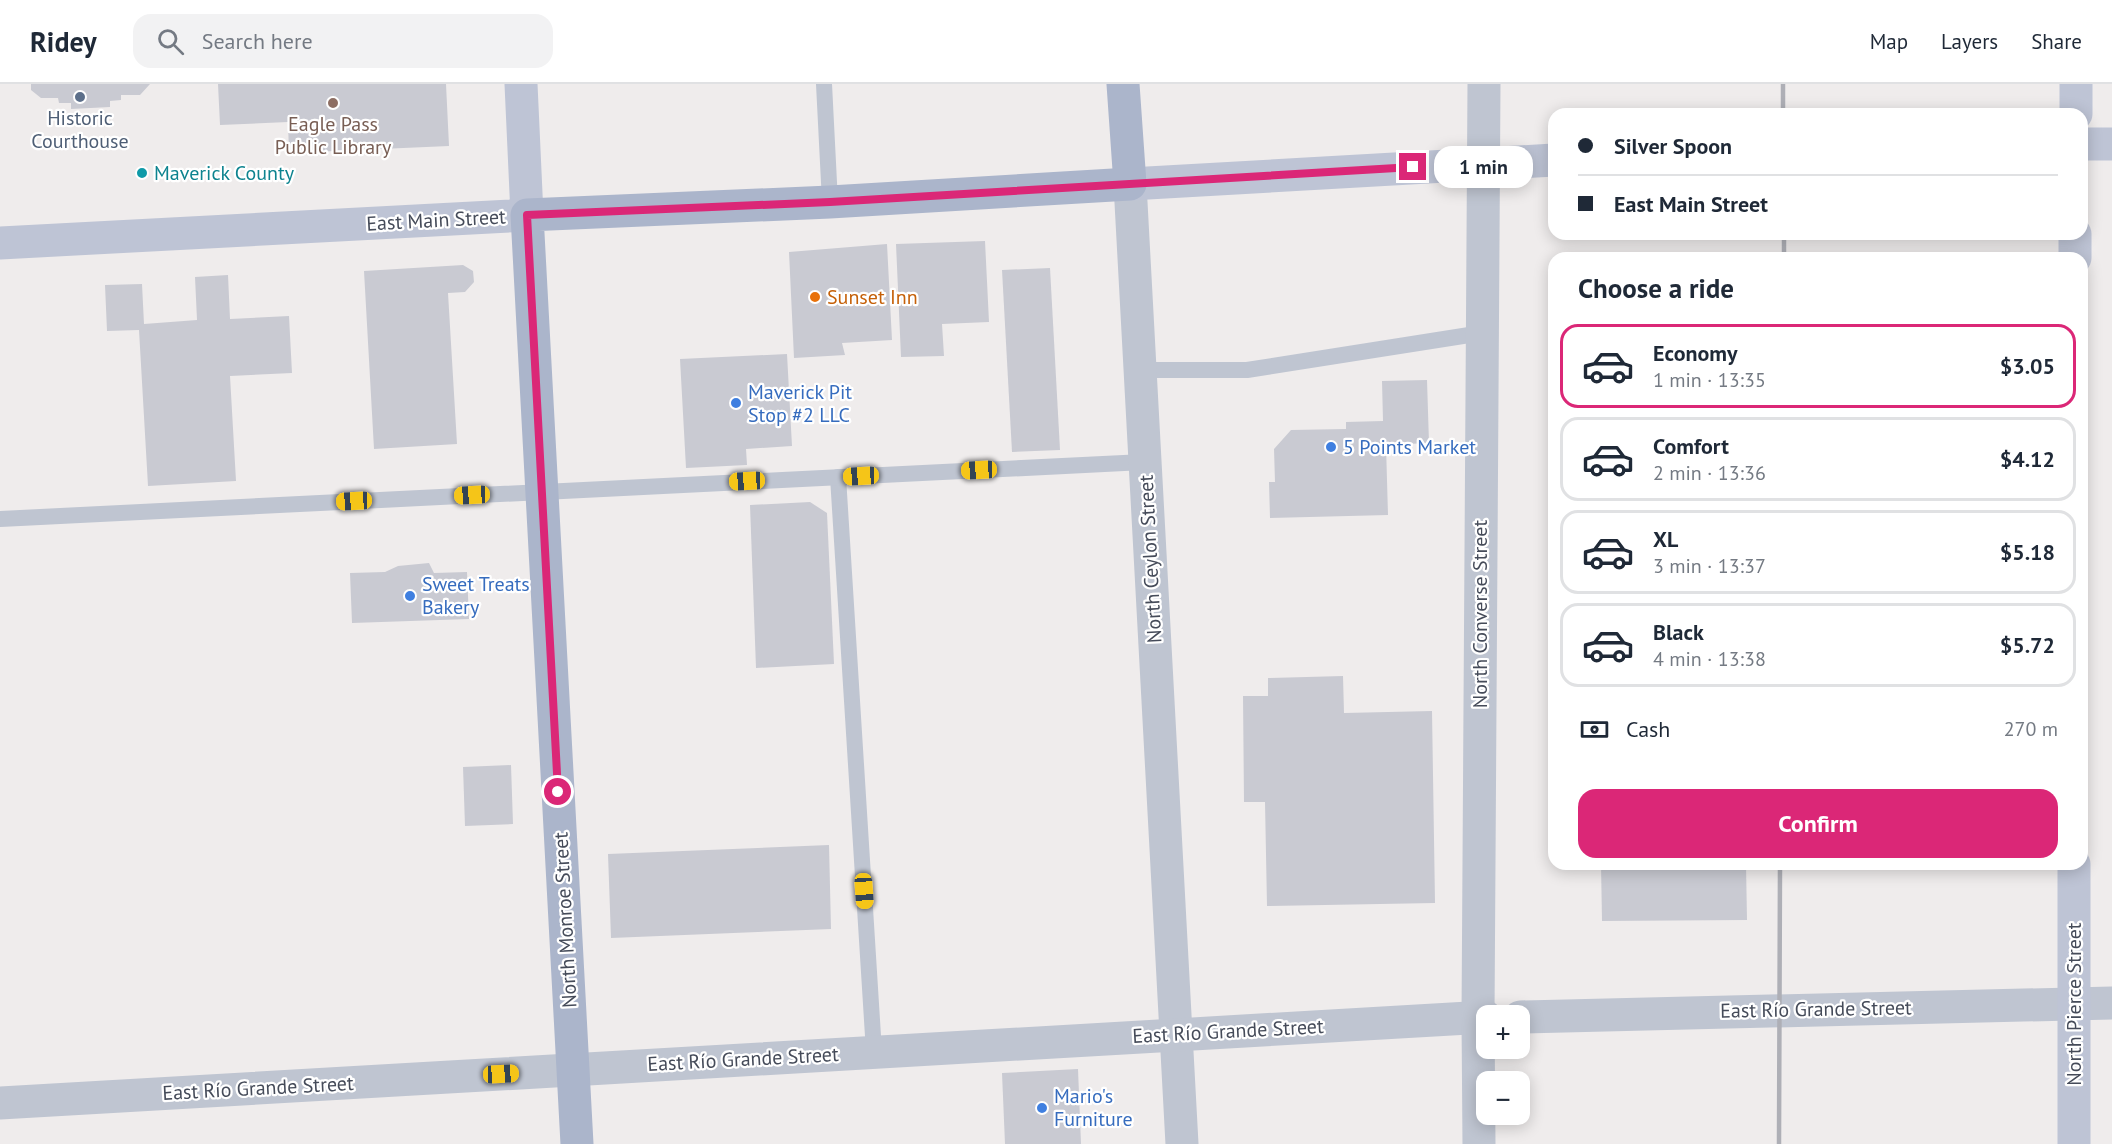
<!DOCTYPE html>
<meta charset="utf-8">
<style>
:root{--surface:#fff;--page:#f2f2f3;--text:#1f2937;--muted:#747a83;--line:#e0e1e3;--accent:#db2777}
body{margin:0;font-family:"PT Sans",sans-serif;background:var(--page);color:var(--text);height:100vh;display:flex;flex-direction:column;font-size:22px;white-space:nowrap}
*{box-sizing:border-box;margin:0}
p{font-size:20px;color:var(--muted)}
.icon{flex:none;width:33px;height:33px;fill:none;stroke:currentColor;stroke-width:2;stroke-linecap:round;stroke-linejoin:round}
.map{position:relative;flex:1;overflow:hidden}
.side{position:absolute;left:1548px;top:168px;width:540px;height:618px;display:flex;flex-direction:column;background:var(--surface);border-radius:18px;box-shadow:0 3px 15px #0003}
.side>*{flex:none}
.banner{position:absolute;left:1548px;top:24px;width:540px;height:132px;border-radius:18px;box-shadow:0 3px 15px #0003;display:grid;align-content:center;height:132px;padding:0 30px;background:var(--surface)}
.controls{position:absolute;left:1476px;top:921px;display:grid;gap:12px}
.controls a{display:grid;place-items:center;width:54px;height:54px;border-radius:12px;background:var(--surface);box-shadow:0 3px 15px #0003;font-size:30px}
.end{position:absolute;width:27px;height:27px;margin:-14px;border:8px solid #db2777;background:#fff;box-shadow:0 0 0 3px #fff}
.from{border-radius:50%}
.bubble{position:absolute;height:42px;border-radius:18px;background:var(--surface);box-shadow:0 3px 15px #0003;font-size:20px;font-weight:700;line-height:42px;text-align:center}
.car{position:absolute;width:18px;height:36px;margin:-18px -9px;border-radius:8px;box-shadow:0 0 4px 2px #0007;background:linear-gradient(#f5c518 24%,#345 0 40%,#f5c518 0 76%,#345 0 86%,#f5c518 0)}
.banner b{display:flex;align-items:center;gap:21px;height:57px;font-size:22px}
.banner b+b{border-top:2px solid var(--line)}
.banner i{width:15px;height:15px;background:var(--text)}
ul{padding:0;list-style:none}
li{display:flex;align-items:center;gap:18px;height:84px;margin:0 12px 9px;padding:0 18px;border:3px solid var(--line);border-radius:18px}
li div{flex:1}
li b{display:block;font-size:22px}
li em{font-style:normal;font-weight:700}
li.current{border-color:var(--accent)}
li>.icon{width:54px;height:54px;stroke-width:1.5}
h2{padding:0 30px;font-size:27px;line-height:72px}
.pay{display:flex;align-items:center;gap:15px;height:66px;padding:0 30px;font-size:22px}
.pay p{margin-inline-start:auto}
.action{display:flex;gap:12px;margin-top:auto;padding:12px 30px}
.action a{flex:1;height:69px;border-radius:18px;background:var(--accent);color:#fff;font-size:24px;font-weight:700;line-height:69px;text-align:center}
header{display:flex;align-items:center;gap:36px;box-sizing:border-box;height:84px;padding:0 30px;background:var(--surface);border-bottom:2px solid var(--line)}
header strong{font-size:28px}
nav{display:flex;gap:33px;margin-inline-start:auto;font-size:21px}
.search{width:420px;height:54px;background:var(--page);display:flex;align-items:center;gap:15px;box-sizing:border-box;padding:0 21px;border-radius:18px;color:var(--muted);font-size:22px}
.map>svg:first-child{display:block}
</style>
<header>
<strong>Ridey</strong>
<div class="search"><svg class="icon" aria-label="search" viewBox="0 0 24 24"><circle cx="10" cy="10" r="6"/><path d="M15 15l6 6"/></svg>Search here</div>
<nav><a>Map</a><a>Layers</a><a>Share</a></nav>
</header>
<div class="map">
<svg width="2112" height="1060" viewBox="0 0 2112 1060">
<rect width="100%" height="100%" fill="#efecec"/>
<!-- building -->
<g fill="#c9cad2">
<polygon points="31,0 150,0 140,11 121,11 121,16 110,17 110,23 71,25 71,19 59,19 58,14 41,14 31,6"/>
<polygon points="218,0 446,0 449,62 289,69 288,38 220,41"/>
<polygon points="985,157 989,238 942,240 944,272 901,273 896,160"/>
<polygon points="887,160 892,256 842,259 845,271 794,274 789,168"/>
<polygon points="463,181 473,187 474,198 465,208 448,209 457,360 374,365 364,187"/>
<polygon points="1050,184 1060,366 1012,368 1002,186"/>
<polygon points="228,191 230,235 289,232 292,289 230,292 236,397 148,402 139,246 107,247 105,201 142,200 144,240 197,236 195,193"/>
<polygon points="787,270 792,362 746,365 747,381 686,384 680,275"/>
<polygon points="1427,296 1429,359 1386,361 1388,431 1270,434 1269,398 1275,398 1274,365 1291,346 1346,345 1346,338 1383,337 1382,297"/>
<polygon points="810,418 827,429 834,580 756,584 750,421"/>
<polygon points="429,479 434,489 467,488 469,535 352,539 350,489 385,488 398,482"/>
<polygon points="1343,592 1344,629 1432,627 1435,819 1267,822 1265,718 1244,718 1243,612 1268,612 1268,594"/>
<polygon points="511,681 513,740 465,742 463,683"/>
<polygon points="829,761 831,845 611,854 608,770"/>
<polygon points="1601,780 1746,780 1747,836 1602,837"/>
<polygon points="1078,985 1081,1060 1005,1060 1002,989"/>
</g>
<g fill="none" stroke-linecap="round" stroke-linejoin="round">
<!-- lane -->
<g stroke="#bfc5d1" stroke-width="16">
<polyline points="824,0 830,118"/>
<polyline points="1140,286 1247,286 1482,249"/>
<polyline points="838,393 874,968"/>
<polyline points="0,435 1144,378"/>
</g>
<!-- street -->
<g stroke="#bfc5d1" stroke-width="33">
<polyline points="1130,100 1182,1060"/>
<polyline points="1520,933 2112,919"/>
<polyline points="0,1019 1486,933"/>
<polyline points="1479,1060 1478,934 1484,0"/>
</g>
<!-- secondary -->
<g stroke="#bec4d5" stroke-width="33">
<polyline points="2076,30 2076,0"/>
<polyline points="2082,60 2112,60"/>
<polyline points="1130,100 1554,76"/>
<polyline points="0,159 527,131 521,0"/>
<polyline points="2075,174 2075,150"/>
<polyline points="2074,1060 2074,780"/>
</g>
<!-- primary -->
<polyline stroke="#abb5cb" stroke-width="33" points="577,1060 527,131 830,118 1130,100 1123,0"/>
<!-- rail -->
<g stroke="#aeafb6" stroke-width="4.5">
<polyline points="1783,0 1783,30"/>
<polyline points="1784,150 1784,174"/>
<polyline points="1779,1060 1780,780"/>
</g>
</g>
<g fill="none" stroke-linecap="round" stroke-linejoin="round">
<!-- route -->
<polyline stroke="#db2777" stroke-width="8" points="558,708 527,131 830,118 1413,83"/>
</g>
<!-- markers -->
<circle fill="#5c6f8a" stroke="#fff" stroke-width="2" cx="80" cy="13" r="6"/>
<circle fill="#8d6e63" stroke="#fff" stroke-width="2" cx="333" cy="19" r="6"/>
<circle fill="#0f9aa8" stroke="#fff" stroke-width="2" cx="142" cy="89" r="6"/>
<circle fill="#e8710a" stroke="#fff" stroke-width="2" cx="815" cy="213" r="6"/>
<g fill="#3f7fe0" stroke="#fff" stroke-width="2">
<circle cx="736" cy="319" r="6"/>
<circle cx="1331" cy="363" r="6"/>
<circle cx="410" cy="512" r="6"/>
<circle cx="1042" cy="1024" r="6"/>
</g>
<g text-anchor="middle" stroke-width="4.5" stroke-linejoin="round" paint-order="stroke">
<!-- service labels -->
<g font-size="20" fill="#4e5e75" stroke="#fff">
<text x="80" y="41">Historic<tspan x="80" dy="23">Courthouse</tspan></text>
</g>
<!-- education labels -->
<g font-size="20" fill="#785e54" stroke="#fff">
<text x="333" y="47">Eagle Pass<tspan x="333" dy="23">Public Library</tspan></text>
</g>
<!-- culture labels -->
<g font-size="20" fill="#0d838f" stroke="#fff" text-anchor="start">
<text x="154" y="96">Maverick County</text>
</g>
<!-- street labels -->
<g font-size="20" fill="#454b59" stroke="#fff">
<text transform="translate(436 136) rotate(-3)" y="7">East Main Street</text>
<text transform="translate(1150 475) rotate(-93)" y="7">North Ceylon Street</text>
<text transform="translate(1480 530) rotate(-90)" y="7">North Converse Street</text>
<text transform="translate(565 836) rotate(-93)" y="7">North Monroe Street</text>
<text transform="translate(2074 920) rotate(-90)" y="7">North Pierce Street</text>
<text transform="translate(1816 925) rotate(-1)" y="7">East Río Grande Street</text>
<text transform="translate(1228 947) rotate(-3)" y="7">East Río Grande Street</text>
<text transform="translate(743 975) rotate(-3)" y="7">East Río Grande Street</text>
<text transform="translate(258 1004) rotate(-3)" y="7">East Río Grande Street</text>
</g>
<!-- food labels -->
<g font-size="20" fill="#c56008" stroke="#fff" text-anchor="start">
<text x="827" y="220">Sunset Inn</text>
</g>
<!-- shop labels -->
<g font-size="20" fill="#366cbe" stroke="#fff" text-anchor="start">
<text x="748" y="315">Maverick Pit<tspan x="748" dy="23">Stop #2 LLC</tspan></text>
<text x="1343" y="370">5 Points Market</text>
<text x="422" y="507">Sweet Treats<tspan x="422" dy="23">Bakery</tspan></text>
<text x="1054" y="1019">Mario's<tspan x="1054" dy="23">Furniture</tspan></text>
</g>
</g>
</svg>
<div class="controls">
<a>+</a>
<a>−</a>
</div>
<i class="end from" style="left:558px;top:708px"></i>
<i class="end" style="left:1413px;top:83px"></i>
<div class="bubble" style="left:1434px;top:62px;width:99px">1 min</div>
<i class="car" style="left:979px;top:386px;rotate:267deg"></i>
<i class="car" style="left:861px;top:392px;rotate:267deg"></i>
<i class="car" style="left:747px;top:397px;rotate:267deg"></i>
<i class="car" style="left:472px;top:411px;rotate:267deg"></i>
<i class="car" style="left:354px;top:417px;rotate:267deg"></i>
<i class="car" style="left:864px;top:807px;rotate:176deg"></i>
<i class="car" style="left:501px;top:990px;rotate:87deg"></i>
<div class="banner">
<b><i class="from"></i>Silver Spoon</b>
<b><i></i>East Main Street</b>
</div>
<section class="side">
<h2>Choose a ride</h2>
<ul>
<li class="current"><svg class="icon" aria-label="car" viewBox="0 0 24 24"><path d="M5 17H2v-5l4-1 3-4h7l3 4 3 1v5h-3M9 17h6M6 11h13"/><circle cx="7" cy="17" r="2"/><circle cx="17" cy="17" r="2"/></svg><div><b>Economy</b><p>1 min · 13:35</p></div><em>$3.05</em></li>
<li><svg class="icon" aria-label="car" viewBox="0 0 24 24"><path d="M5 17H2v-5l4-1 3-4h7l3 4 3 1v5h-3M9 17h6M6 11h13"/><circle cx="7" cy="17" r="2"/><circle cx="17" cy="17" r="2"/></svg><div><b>Comfort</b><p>2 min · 13:36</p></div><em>$4.12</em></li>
<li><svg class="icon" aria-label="car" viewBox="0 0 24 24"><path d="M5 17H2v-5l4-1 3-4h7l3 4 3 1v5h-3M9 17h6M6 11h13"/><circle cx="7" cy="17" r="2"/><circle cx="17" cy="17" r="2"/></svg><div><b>XL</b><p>3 min · 13:37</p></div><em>$5.18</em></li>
<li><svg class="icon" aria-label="car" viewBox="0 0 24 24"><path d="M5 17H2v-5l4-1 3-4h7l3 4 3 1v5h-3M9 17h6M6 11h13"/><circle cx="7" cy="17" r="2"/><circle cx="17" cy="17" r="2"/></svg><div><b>Black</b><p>4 min · 13:38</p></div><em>$5.72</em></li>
</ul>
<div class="pay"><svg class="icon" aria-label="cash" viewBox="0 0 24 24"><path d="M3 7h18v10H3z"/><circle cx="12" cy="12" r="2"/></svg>Cash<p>270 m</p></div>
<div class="action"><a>Confirm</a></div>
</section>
</div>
